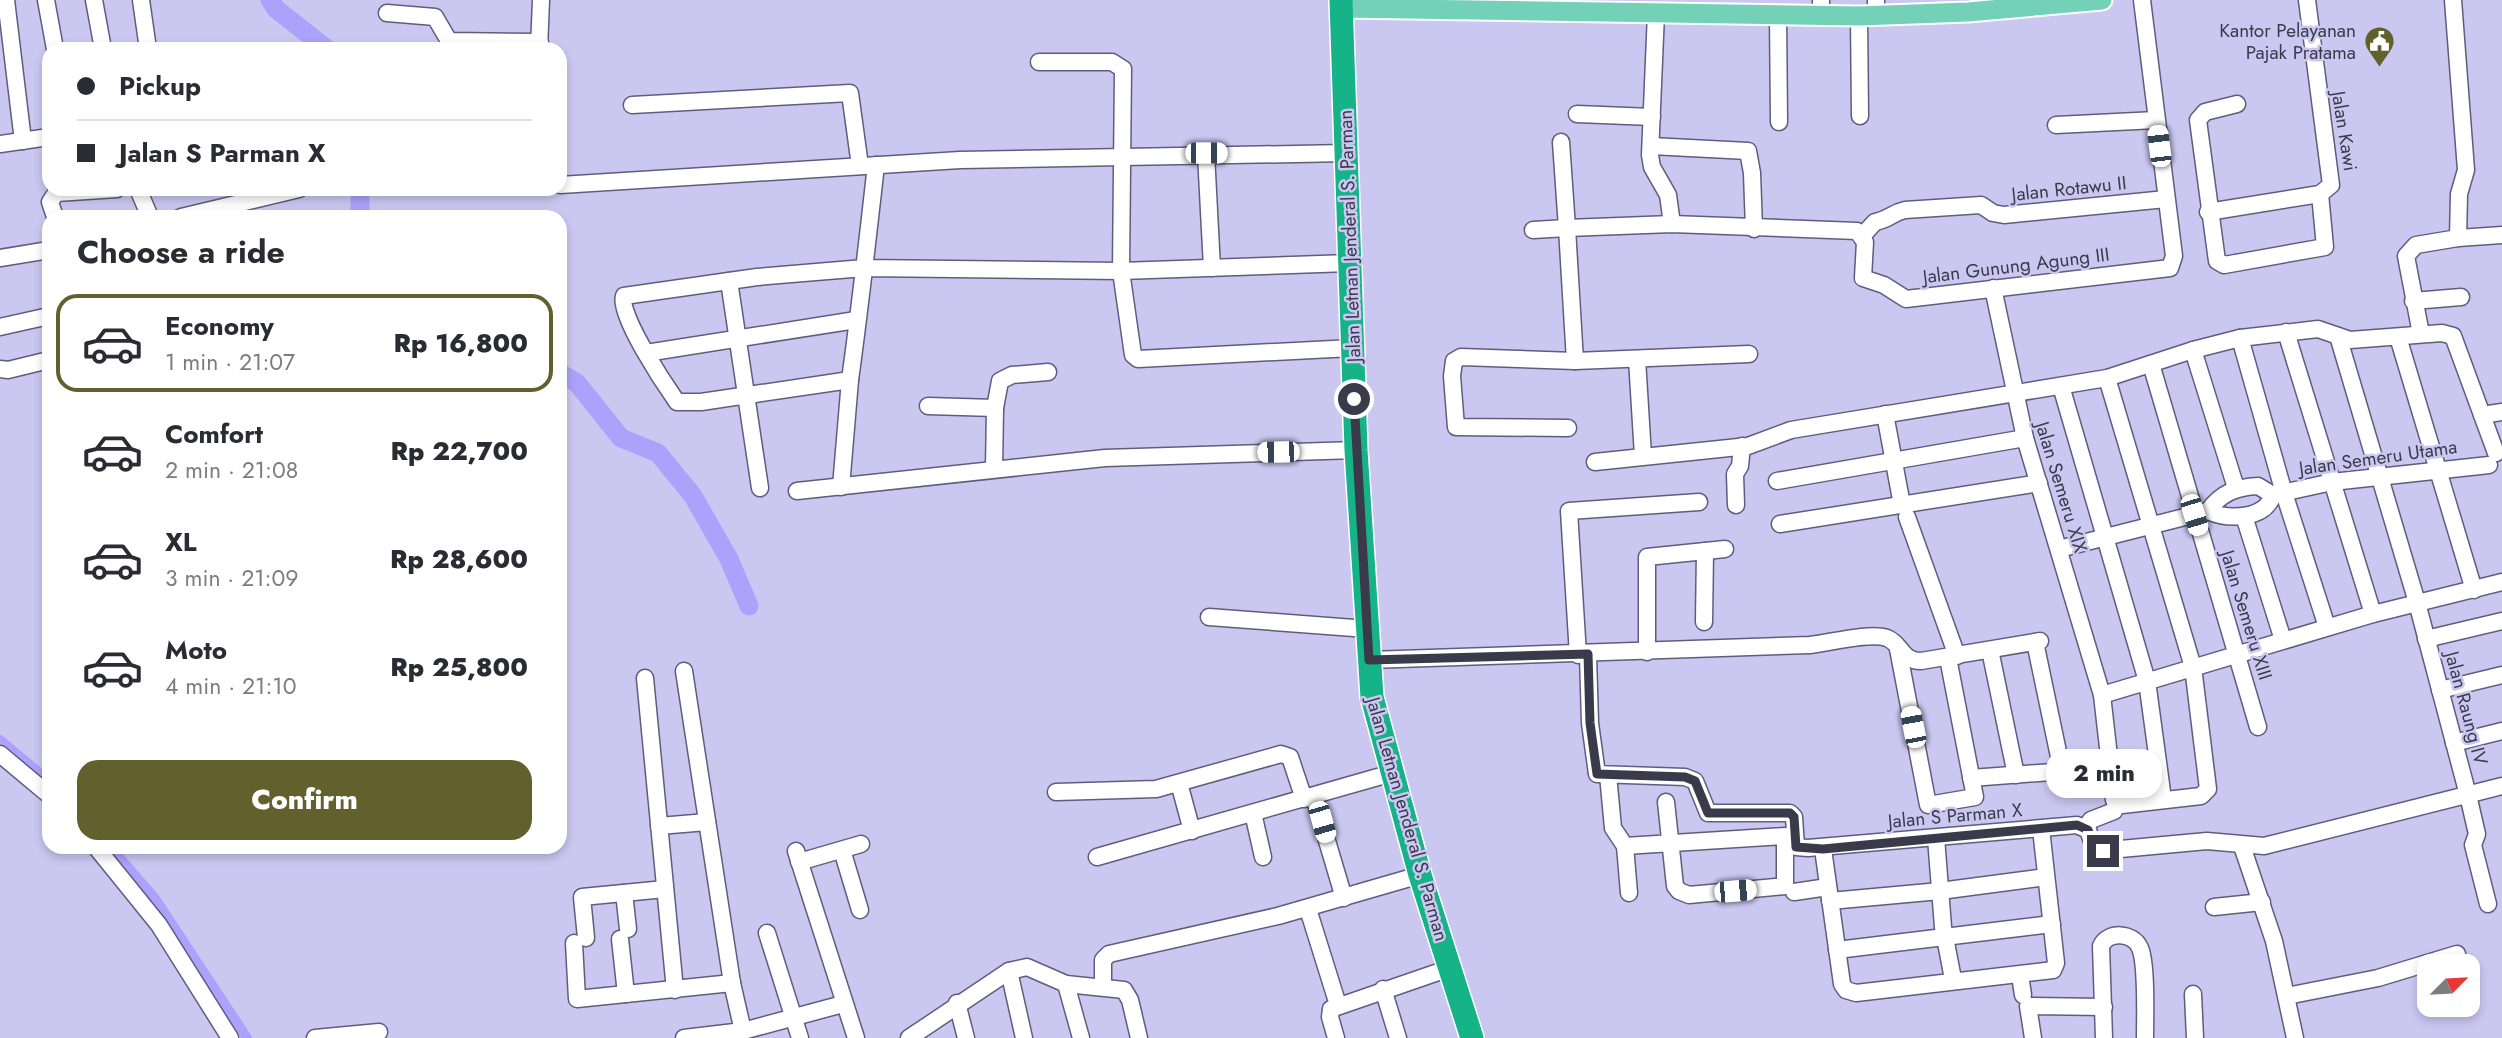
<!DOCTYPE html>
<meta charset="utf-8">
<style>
:root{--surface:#fff;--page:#f7f7f7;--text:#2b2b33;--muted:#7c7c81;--line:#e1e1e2;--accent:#62612e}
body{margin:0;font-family:Jost,sans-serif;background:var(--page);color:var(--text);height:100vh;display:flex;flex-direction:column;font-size:26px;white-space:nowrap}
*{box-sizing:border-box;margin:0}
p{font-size:23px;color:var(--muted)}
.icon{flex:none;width:38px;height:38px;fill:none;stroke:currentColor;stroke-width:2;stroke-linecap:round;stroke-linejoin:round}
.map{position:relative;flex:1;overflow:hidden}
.details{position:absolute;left:42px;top:210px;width:525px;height:644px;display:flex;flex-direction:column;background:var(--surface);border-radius:21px;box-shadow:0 4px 10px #0003}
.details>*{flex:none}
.hud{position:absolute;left:42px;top:42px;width:525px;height:154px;border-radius:21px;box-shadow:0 4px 10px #0003;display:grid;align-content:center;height:154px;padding:0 35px;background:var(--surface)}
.needle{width:46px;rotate:66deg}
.fabs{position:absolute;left:2417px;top:954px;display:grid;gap:14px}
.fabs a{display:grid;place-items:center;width:63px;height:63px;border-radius:14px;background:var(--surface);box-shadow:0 4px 10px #0003;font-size:35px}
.end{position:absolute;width:32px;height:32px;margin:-16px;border:9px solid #3b3a4b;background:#fff;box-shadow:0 0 0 4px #fff}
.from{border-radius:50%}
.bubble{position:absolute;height:49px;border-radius:21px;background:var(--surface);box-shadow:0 4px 10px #0003;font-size:23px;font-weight:800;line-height:49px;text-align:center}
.car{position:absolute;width:21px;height:42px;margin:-21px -10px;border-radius:9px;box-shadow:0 0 5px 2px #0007;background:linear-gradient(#fff 24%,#345 0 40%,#fff 0 76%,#345 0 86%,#fff 0)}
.hud b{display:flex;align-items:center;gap:24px;height:66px;font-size:26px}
.hud b+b{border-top:2px solid var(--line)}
.hud i{width:18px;height:18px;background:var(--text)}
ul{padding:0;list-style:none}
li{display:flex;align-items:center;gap:21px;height:98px;margin:0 14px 10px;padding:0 21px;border:4px solid transparent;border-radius:21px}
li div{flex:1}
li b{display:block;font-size:26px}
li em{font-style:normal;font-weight:800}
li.selected{border-color:var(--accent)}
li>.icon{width:63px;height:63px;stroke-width:1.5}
h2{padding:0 35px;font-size:32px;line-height:84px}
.action{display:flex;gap:14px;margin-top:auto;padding:14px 35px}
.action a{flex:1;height:80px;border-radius:21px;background:var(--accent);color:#fff;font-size:28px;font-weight:800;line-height:80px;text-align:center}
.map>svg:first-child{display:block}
</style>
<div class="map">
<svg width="2502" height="1038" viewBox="0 0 2502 1038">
<rect width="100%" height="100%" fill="#cac8f1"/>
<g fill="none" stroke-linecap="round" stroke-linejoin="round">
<!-- canal -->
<g stroke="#aca2fb" stroke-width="10">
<polyline points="0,740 49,781"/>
<polyline points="110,847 154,897 247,1038"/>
</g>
<!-- river -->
<g stroke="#aca2fb" stroke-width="19">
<polyline points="270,0 276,9 327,49"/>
<polyline points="360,217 360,189"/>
<polyline points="560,373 577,383 621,438 658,453 693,496 729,559 749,606"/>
</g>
<defs>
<g id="minor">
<polyline points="6,0 23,141"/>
<polyline points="46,0 55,49"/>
<polyline points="94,0 103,49"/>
<polyline points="141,0 148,49"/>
<polyline points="1876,0 1876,15"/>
<polyline points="387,13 435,17 449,41 540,42"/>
<polyline points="1656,13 1650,155 1652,167 1668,195 1672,224"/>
<polyline points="1778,15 1779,122"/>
<polyline points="1821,15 1821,0"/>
<polyline points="1859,16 1860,116"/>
<polyline points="539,49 541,0"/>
<polyline points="1039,62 1112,62 1123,69 1121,271 1133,355 1138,359 1352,348"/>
<polyline points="2237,104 2205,112 2198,120 2217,261 2224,265 2325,247 2320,194"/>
<polyline points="632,105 850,93 860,166"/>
<polyline points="1577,114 1652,117"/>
<polyline points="2056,125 2156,120"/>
<polyline points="0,144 49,137"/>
<polyline points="1651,146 1748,151 1752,173 1754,229"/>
<polyline points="1206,154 1212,268"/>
<path d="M876,165C868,236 860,308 850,380L701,402H677C665,385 617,313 624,296L757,277L864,268L1121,271L1349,263"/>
<polyline points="560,185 960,160 1347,153"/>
<polyline points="138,189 150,217"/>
<polyline points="2208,212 2320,194 2331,185 2307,0"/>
<polyline points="55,217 50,202 56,193 117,189"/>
<polyline points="181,217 299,189"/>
<polyline points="1533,230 1567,228 1561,142"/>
<path d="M1863,235L1875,222C1891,219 1891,213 1905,210L1981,205L1993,213L2004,215L2166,199"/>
<polyline points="2458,238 2502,235"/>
<polyline points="0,258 49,250"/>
<polyline points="729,281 760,488"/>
<polyline points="1993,288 2025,438 2102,695 2114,800 2122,805 2201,796 2208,789 2193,667 2107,378"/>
<polyline points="2413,301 2461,297"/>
<polyline points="0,327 49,316"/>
<polyline points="2286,332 2373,614"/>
<polyline points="2421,334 2406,256 2416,245 2458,238 2459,194 2466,170 2453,0"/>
<polyline points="2338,336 2416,599 2468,795 2477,834 2473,845 2488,904"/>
<polyline points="2398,337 2474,590"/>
<polyline points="2240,338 2284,493 2327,627"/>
<polyline points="2193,350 2236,488"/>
<polyline points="646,353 856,320"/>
<polyline points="1749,354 1575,361 1567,228 1672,224 1857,231 1865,242 1863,278 1884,285 1906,299 2170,268 2174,256 2142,0"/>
<polyline points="1637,359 1643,456"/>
<polyline points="2151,364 2258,727"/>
<polyline points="0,369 8,370 49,360"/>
<polyline points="2061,386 2147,681 2163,799"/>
<polyline points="928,406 995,408"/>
<polyline points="1885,414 1902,505"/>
<polyline points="2482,415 2502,412"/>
<polyline points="1568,428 1456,427 1452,376 1454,361 1461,357 1575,361"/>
<polyline points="1595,462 1748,446 1791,430 2107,378 2193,350 2240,338 2318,329 2350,340 2442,333 2453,336 2496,453"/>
<polyline points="994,469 995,408 1000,381 1012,375 1048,372"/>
<polyline points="1777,481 2025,438"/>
<path d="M2258,486L2273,495C2265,520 2228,520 2208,511C2221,493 2236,487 2258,486Z"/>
<polyline points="841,487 850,380"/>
<polyline points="797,491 1105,458 1356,450"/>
<polyline points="2273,495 2332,482 2489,465"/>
<polyline points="1736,505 1735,474 1740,466 1742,446"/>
<polyline points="2244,516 2283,640"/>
<polyline points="1907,517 1957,656"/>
<polyline points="1780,524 2039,483"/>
<polyline points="2059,549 2208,511"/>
<polyline points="1209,617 1367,629"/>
<polyline points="1704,622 1705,551"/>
<polyline points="2426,639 2502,621"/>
<polyline points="2035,642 2062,771"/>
<polyline points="1898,649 1928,805 1975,797 1948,658"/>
<polyline points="1990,650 2016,775"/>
<polyline points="1647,652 1647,557 1725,549"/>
<polyline points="1578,655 1569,511 1699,502"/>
<polyline points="1588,655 1590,723 1597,774 1685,777 1695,781 1708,813 1790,813 1794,817 1796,847 1808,848 2077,825 2088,830 2094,847 2099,851 2207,841 2264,846 2502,786"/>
<path d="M1369,660L1810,645C1829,643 1870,632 1887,638C1902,644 1901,661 1921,661L2040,641"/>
<polyline points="684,671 732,983"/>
<polyline points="645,678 675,990"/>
<polyline points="2440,690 2502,675"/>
<polyline points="2102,695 2373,614 2502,582"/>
<polyline points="2454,743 2502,731"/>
<polyline points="0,754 49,795"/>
<polyline points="1608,775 1613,828 1625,846 1785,836 1785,886 1689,895 1679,891 1675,886 1666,802"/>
<polyline points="1971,778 2079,770"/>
<polyline points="1179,783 1192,831"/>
<polyline points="1056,792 1156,789 1281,754 1290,757 1304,799"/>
<polyline points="1314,797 1344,898"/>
<polyline points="1253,813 1263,857"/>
<polyline points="659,826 707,822"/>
<polyline points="2086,827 2091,820 2114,811 2116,803"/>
<polyline points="1936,838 1943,927 1953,979"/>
<polyline points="1625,846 1629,893"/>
<polyline points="2242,846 2274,941 2295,1038"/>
<polyline points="96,847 159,925 230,1038"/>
<polyline points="1823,849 1842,984 1846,990 1856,993 2053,970 2056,963 2041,829"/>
<polyline points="842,850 860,910"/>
<polyline points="796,851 856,1038"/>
<polyline points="1097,857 1392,773"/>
<polyline points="799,862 861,844"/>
<polyline points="1794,892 1828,887"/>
<polyline points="624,893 628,929"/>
<polyline points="1830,901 1940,891 2046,877"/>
<polyline points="2214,907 2262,902"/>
<polyline points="1308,909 1338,1005"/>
<polyline points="767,933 800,1038"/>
<polyline points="586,938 582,897 665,889"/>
<polyline points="620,939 626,994"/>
<polyline points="574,943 577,999 732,983 743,1031"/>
<polyline points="1837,950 2052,924"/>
<polyline points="1009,971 1024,1038"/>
<polyline points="2020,975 2023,995"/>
<polyline points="1066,984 1081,1038"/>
<polyline points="1103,987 1103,960 1109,954 1278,916 1420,875"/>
<polyline points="1383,989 1398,1038"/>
<polyline points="2193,994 2195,1038"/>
<polyline points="2287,996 2378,978 2457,954"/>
<polyline points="957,1003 966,1038"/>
<polyline points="315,1038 379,1032"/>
<polyline points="684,1038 743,1031 843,1004"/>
<polyline points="909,1038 1009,971 1027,967 1066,984 1124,990 1130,1000 1139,1038"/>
<polyline points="1336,1038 1330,1017 1331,1009 1450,968"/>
<polyline points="2033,1038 2028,1006 2104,1007"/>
<path d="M2104,1038L2101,946C2108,931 2133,932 2140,948C2147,964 2145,1019 2145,1038"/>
</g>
<polyline id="major" points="1341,8 1859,16 1968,12 2102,0"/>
<polyline id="highway" points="1341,0 1356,450 1372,697 1420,875 1472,1038"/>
</defs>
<!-- minor casing -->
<use href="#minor" stroke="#5f5c80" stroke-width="19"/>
<!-- major casing -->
<use href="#major" stroke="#fff" stroke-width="23"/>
<!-- highway casing -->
<use href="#highway" stroke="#fff" stroke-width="26"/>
<!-- minor -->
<use href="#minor" stroke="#fff" stroke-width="16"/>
<!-- major -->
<use href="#major" stroke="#73d1b8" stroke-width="19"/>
<!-- highway -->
<use href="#highway" stroke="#16b288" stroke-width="23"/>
</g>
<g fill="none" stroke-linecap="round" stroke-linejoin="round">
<!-- route -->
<polyline stroke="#3b3a4b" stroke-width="9" points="1354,399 1369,660 1588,654 1590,723 1597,774 1685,777 1695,781 1708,813 1790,813 1794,817 1796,847 1823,849 2077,825 2088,830 2095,849 2103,851"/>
</g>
<!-- icons -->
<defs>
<symbol id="civic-pin" viewBox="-11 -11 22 30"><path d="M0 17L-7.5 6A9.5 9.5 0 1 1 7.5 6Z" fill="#62612e" stroke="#cac8f1"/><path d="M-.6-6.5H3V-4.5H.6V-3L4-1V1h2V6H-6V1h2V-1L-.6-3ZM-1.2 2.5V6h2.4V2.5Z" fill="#fff"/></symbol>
</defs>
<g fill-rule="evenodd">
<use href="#civic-pin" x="2362" y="24" width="35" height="47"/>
</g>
<g text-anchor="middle" stroke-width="5" stroke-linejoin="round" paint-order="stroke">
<!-- poi labels -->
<g font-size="19" fill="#3b3a4b" stroke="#cac8f1" text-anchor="end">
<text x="2356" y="37">Kantor Pelayanan<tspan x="2356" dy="22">Pajak Pratama</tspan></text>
</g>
<!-- street labels -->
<g font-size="19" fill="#3b3a4b" stroke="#cac8f1">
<text transform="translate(2345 131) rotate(81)" y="7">Jalan Kawi</text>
<text transform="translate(2069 188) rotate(-6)" y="7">Jalan Rotawu II</text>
<text transform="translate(1349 236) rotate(-92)" y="7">Jalan Letnan Jenderal S. Parman</text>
<text transform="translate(2016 265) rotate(-7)" y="7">Jalan Gunung Agung III</text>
<text transform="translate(2378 457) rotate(-8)" y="7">Jalan Semeru Utama</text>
<text transform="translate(2062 487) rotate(73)" y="7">Jalan Semeru XIX</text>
<text transform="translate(2247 615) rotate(73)" y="7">Jalan Semeru XIII</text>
<text transform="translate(2467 708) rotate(75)" y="7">Jalan Raung IV</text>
<text transform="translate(1955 815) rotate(-5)" y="7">Jalan S Parman X</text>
<text transform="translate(1408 819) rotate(74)" y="7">Jalan Letnan Jenderal S. Parman</text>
</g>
</g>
</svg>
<div class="fabs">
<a><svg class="needle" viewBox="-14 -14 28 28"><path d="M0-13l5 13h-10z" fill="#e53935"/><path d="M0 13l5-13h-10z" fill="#7c7c81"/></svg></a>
</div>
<i class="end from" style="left:1354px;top:399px"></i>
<i class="end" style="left:2103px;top:851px"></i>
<div class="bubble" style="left:2046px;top:749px;width:116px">2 min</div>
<i class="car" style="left:2159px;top:146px;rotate:353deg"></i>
<i class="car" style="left:1206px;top:153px;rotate:90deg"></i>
<i class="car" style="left:1278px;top:452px;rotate:269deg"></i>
<i class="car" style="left:2194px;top:515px;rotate:163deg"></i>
<i class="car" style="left:1913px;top:727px;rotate:349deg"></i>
<i class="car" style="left:1322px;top:822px;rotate:164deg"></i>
<i class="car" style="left:1735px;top:891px;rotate:85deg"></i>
<div class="hud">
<b><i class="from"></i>Pickup</b>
<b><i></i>Jalan S Parman X</b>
</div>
<section class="details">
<h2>Choose a ride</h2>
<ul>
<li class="selected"><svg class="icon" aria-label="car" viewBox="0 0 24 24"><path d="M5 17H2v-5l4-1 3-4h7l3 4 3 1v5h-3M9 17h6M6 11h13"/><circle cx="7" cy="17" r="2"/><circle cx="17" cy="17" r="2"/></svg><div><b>Economy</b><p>1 min · 21:07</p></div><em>Rp 16,800</em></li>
<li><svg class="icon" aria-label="car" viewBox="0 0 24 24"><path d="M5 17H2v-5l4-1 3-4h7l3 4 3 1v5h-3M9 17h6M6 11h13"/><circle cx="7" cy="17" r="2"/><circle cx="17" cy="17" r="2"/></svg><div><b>Comfort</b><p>2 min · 21:08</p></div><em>Rp 22,700</em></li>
<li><svg class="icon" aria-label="car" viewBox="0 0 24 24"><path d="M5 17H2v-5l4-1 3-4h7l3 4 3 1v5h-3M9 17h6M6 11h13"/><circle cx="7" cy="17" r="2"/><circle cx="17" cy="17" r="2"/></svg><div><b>XL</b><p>3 min · 21:09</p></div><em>Rp 28,600</em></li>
<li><svg class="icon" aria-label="car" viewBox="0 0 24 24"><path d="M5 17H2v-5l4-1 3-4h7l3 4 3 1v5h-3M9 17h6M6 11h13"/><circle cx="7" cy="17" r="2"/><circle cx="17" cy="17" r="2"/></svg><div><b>Moto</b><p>4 min · 21:10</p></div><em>Rp 25,800</em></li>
</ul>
<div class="action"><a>Confirm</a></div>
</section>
</div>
